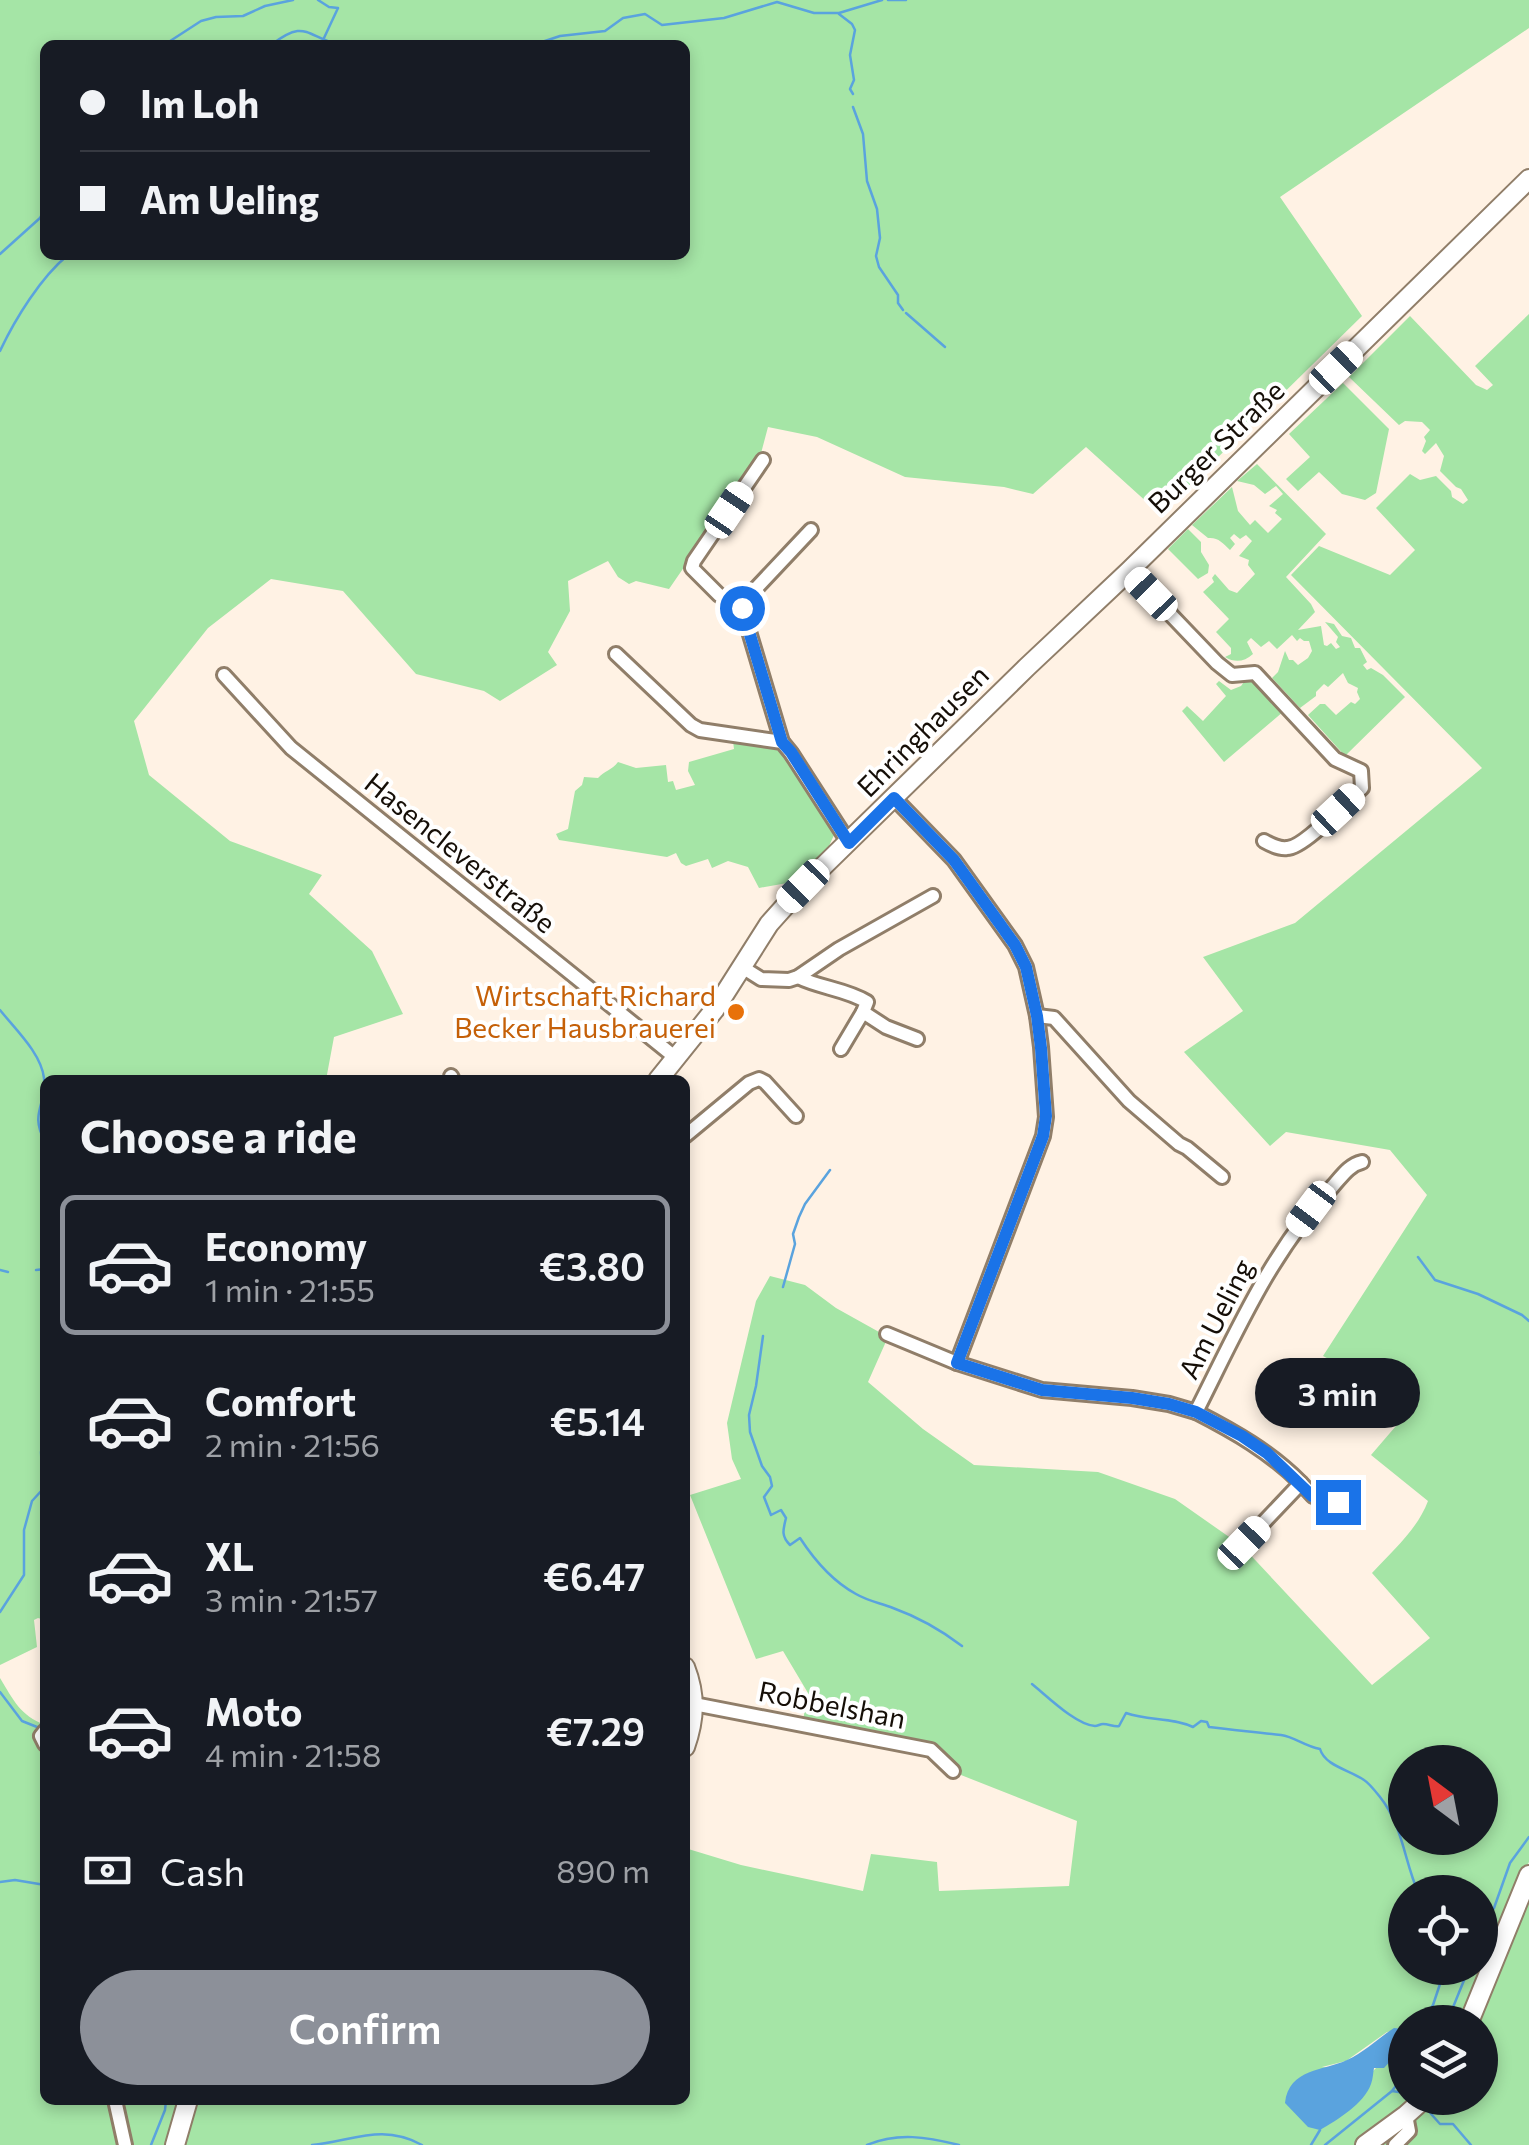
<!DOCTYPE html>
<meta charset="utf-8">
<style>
:root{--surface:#171b24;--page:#20242c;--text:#f1f3f6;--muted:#9ea1a6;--line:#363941;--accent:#8c9099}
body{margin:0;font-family:Commissioner,sans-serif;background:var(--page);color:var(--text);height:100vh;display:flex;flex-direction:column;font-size:38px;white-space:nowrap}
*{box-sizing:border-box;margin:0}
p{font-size:32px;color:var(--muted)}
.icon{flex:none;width:55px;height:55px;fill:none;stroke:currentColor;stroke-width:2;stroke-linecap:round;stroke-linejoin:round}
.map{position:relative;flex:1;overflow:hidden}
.sheet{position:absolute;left:40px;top:1075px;width:650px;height:1030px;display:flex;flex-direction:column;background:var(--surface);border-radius:15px;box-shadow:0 5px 15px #0003}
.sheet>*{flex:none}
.top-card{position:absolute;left:40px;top:40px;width:650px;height:220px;border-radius:15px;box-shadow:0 5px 15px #0003;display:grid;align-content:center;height:220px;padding:0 40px;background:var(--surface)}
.needle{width:65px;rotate:328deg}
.fabs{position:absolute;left:1388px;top:1745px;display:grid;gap:20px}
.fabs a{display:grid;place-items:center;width:110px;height:110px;border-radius:50%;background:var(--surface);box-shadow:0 5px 15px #0003;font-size:50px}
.end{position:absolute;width:45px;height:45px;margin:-22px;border:12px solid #1a73e8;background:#fff;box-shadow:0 0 0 5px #fff}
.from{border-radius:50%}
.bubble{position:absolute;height:70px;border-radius:35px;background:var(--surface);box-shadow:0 5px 15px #0003;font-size:32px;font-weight:600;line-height:70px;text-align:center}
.car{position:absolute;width:30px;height:60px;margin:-30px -15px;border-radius:12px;box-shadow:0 0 8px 2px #0007;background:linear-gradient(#fff 24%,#345 0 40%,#fff 0 76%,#345 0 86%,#fff 0)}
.top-card b{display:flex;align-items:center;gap:35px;height:95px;font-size:38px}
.top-card b+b{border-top:2px solid var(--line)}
.top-card i{width:25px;height:25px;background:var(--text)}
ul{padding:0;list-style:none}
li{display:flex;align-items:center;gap:30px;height:140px;margin:0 20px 15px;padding:0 20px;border:5px solid transparent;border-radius:15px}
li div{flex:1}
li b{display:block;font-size:38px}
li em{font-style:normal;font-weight:600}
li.selected{border-color:var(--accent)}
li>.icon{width:90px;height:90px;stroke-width:1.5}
h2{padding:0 40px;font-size:45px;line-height:120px}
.pay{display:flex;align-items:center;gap:25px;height:110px;padding:0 40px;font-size:38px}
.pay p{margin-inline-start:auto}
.button{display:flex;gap:20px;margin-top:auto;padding:20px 40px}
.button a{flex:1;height:115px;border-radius:60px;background:var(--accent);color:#fff;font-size:40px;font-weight:600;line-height:115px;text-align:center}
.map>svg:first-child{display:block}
</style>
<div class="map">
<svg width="1529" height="2145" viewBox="0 0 1529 2145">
<rect width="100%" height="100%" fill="#fff2e4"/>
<!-- green -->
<g fill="#a5e5a6" fill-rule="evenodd">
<path d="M0,0H1529V28L1280,197L1362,316L1160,514L1086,447L1033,494L1004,487L905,477L817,437L768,427L760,457L669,589L636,581L629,584L618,577L608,561L568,581L570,611L548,652L557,665L500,701L484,691L416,674L343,591L271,579L208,628L134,721L149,775L230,841L322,875L309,894L372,951L403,1014L334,1037L326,1080H45V1620L38,1618L34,1620L37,1647L0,1665ZM45,45H685V255H45Z"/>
<path d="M1529,314V1862L1513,1894L1462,2022H1405V2033L1403,2029L1387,2032L1346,2061L1322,2067L1372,2072L1378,2066L1384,2067L1405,2045V2098H1415L1398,2114L1354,2145H181L196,2100H685V1848L741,1865L863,1891L871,1854L937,1862L939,1891L1069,1886L1077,1821L961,1775L932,1747L803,1720L808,1693L783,1651L756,1659L690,1495L741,1479L732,1459L727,1423L756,1301L770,1276L805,1285L836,1308L888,1337L868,1382L923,1429L974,1465L1098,1472L1175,1499L1242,1546L1372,1685L1430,1638L1372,1573C1393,1550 1417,1530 1428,1501L1371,1455L1414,1405L1323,1356L1427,1195L1390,1150L1286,1132L1270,1146L1184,1052L1243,1011L1203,957L1295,923L1482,768L1291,575L1319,546L1390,575L1415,550L1376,508L1410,474L1420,480L1436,476L1451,491L1452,497L1463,504L1468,500L1461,489L1456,487L1440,471L1444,456L1436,443L1425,454L1422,451L1426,441L1424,437L1430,430L1422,422L1405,421L1399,425L1349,377L1410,316L1476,385L1487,390L1493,385L1475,366ZM1405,1762H1480V1838H1405ZM1405,1892H1480V1968H1405Z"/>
<polygon points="1343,383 1389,429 1376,493 1365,500 1342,494 1319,472 1298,491 1286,479 1310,457 1289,434"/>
<path d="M1257,464L1326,534L1286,577L1311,604L1315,612L1298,630L1321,626L1324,645L1327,646L1331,643L1336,649L1340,647L1336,642L1338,637L1325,622L1334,624L1342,636L1351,638L1355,648H1360L1367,662L1363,665L1367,670L1371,668L1383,675L1405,697L1345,756L1308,715L1320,704H1325L1336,715L1351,702L1355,704L1360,699L1357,692L1358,688L1348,683L1343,673L1328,687L1324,684L1316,692V696L1300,708L1272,678L1278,672L1285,651L1289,660H1293L1298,665L1308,658L1312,651L1309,641H1304L1300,638L1297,641L1292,635L1277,649L1269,641L1261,647L1251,638L1247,642L1253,654C1244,662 1235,663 1225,657L1231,654V648L1216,632L1229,619L1203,592L1214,582L1212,578L1215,574L1229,590L1237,593L1255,574L1248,565L1249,560L1239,556L1252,541L1246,535L1240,539L1234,534L1230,538L1235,544L1230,550C1223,543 1218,537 1208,538L1192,525L1232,487L1238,511L1250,525L1255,520L1268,533L1282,519L1275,513L1277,510L1269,506L1283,494L1276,486L1265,494L1254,485L1237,481Z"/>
<polygon points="1188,529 1201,542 1201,552 1209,565 1208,573 1198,579 1168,549"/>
<polygon points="1247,678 1256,682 1284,711 1224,762 1182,711 1187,706 1203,721 1226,696 1216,684 1219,681 1231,690 1241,686"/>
<path d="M733,741L777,750L787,757L835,833L828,848L793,882L759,888L748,867L728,861L712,868L708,859L686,866L681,863L676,853L667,857L559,840L556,834L568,829L575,791L582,785L584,777L598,778C604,771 612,770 618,762L636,768L666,765L668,782L673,781L676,790L695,785L688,771L689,762L734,749Z"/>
<path d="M0,1678C14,1701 20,1715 45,1725V2100H180L167,2145H0Z"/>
<polygon points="1529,1888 1529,2145 1373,2145 1431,2098 1480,2098 1481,2020 1489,1985"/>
</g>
<!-- water -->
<path fill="#5aa3de" d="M1394,2028L1403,2029L1405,2045L1384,2068H1374C1373,2073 1373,2079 1371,2084C1364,2104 1337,2120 1320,2130L1308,2127L1285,2103C1289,2068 1324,2071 1347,2060C1365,2052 1378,2038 1394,2028Z"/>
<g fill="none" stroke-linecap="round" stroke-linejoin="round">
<!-- stream -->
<g stroke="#5aa3de" stroke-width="2.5">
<polyline points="318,0 329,7 338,8 324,38"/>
<polyline points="888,0 906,0"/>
<polyline points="839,14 852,24 855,30 850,55 854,80 850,89 853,94"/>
<polyline points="164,45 201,21 216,17 243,16 265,6 293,0"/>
<path d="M271,45C305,19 304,35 339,45"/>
<polyline points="413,45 421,42 429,45"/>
<polyline points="533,45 560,36 605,31 623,18 645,14 662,25 724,18 777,2 814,13 839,13 882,0"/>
<polyline points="853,107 863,134 867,181 877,209 880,238 876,256 879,267 898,295 898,303 903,310"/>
<polyline points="0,254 40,218 45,208"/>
<polyline points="906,313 945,347"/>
<path d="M0,351C15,319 41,277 68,255"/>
<path d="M0,1010C15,1029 41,1053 44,1078C47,1105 29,1113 45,1141"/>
<polyline points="45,1146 42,1157 45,1163"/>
<polyline points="1418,1257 1435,1280 1478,1294 1522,1315 1529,1321"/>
<polyline points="0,1270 8,1272"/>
<polyline points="36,1270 45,1269"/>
<polyline points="783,1287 795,1244 793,1234 799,1217 805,1204 830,1170"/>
<path d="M763,1336L756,1386L749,1415L750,1432L762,1466L770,1477L772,1486L764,1497L771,1515L781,1510L786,1518C783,1530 781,1536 790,1545L800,1538C815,1561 832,1581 856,1594C868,1601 880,1603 893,1608C918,1617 941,1630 962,1646"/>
<polyline points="0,1612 24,1575 24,1530 32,1501 43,1489 41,1452 45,1435"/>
<path d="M1032,1684C1047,1696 1076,1725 1095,1726C1098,1726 1100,1724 1103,1724C1109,1724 1114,1727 1119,1726L1126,1713C1148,1721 1172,1717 1193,1727L1201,1721L1207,1722L1209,1727C1232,1730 1257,1732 1281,1735C1295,1737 1304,1746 1320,1749C1325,1766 1350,1770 1364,1780C1369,1783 1376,1792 1380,1797C1403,1826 1404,1860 1418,1892"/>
<polyline points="0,1692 22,1721 42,1729"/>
<polyline points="0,1882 15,1880 45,1885"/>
<polyline points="1480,1935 1483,1923 1494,1908 1510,1863 1529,1837"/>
<polyline points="1423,2022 1433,2005 1441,1981 1433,1974 1433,1968"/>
<polyline points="1447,2022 1469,1968"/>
<polyline points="1392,2091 1405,2093"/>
<polyline points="1425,2107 1440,2124 1453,2124 1471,2145"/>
<polyline points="151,2145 165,2110 166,2100"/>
<path d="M312,2145C353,2141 382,2123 422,2145"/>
<path d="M867,2145C898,2132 927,2137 959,2145"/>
<polyline points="1311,2145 1320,2130"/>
<polyline points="1325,2145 1392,2091 1405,2074"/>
</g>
<defs>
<g id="street">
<path d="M1129,571L1217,663L1232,675L1255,673L1335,759L1361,771L1362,788C1348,800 1304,848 1287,848C1279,849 1271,845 1264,841"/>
<polyline points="742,608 719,595 692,568 694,561 763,460"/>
<polyline points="616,654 691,725 700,730 782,742 791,753 849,843"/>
<polyline points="224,675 291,748 676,1058"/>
<polyline points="782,742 742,608 747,598 811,530"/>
<path d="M894,798L954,860L1015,945L1026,967L1037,1016L1041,1047L1046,1117L1043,1136L957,1363L1042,1390L1132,1398L1169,1404L1196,1412C1236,1333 1271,1251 1333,1186C1342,1176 1349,1165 1362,1162"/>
<polyline points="742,967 761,979 789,980 798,977 839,949 933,896"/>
<path d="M798,977C820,988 846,989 867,1002L863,1012L886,1027L917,1039"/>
<polyline points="1037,1016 1054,1018 1129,1101 1179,1144 1187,1148 1222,1177"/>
<polyline points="841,1049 863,1012"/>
<polyline points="451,1076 453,1080"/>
<polyline points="685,1136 749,1083 759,1079 765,1082 796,1116"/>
<polyline points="887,1334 957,1363"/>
<path d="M1196,1412C1235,1432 1270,1452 1301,1483L1244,1543"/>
<polyline points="1301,1483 1313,1496 1338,1502"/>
<polyline points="694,1704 931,1750 953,1771"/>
<polyline points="45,1731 41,1736 45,1744"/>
<polyline points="115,2100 125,2145"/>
<polyline points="1395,2145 1409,2131 1406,2115"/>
</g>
<g id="secondary">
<polyline points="658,1080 715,1009 769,924 803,886 1027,667 1129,571 1529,179"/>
<path d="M685,1667C696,1695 695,1719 685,1747"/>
<polyline points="1469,2022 1529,1875"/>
<polyline points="175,2145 188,2100"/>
<polyline points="1365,2145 1406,2115 1425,2098"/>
</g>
</defs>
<!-- street casing -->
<use href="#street" stroke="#907e69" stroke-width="18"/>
<!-- secondary casing -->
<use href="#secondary" stroke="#907e69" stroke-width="22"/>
<!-- street -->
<use href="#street" stroke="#fff" stroke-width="12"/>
<!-- secondary -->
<use href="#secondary" stroke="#fff" stroke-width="18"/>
</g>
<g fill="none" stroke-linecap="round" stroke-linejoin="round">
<!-- route -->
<polyline stroke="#1a73e8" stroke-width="12" points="742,608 782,742 791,752 849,843 894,798 954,860 1015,945 1026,967 1037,1016 1041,1048 1046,1116 1043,1136 957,1363 1042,1390 1132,1398 1169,1404 1196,1412 1242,1436 1267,1453 1312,1496 1338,1502"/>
</g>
<!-- markers -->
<circle fill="#e8710a" stroke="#fff" stroke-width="4" cx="736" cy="1012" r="10"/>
<g text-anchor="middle" stroke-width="8" stroke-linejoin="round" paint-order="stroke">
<!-- street labels -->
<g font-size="28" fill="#150e07" stroke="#fff">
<text transform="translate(1216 447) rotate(-44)" y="10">Burger Straße</text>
<text transform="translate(923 731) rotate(-45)" y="10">Ehringhausen</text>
<text transform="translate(460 853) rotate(39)" y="10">Hasencleverstraße</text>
<text transform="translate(1216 1319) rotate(-63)" y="10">Am Ueling</text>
<text transform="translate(832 1705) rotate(11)" y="10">Robbelshan</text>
</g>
<!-- food labels -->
<g font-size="28" fill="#c56008" stroke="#fff" text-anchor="end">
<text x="716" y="1006">Wirtschaft Richard<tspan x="716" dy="32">Becker Hausbrauerei</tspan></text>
</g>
</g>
</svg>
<div class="fabs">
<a><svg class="needle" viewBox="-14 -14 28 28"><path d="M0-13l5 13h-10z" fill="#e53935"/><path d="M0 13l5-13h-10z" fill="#9ea1a6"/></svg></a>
<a><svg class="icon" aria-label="locate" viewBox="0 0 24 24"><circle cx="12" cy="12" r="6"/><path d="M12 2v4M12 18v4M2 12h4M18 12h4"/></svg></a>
<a><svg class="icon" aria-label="layers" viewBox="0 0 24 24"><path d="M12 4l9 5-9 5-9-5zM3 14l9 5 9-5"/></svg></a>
</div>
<i class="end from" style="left:742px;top:608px"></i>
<i class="end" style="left:1338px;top:1502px"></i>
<div class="bubble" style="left:1255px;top:1358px;width:165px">3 min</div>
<i class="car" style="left:1336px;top:368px;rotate:46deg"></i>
<i class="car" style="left:729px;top:510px;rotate:34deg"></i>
<i class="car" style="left:1151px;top:594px;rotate:316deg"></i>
<i class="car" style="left:1338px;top:810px;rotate:47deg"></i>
<i class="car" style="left:803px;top:886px;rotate:224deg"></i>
<i class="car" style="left:1311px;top:1209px;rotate:217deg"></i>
<i class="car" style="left:1244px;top:1543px;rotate:44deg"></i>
<div class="top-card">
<b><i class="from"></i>Im Loh</b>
<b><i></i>Am Ueling</b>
</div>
<section class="sheet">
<h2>Choose a ride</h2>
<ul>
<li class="selected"><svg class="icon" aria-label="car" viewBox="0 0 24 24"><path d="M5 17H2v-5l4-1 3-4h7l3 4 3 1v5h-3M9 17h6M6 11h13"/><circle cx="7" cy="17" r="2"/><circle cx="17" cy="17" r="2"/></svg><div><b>Economy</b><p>1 min · 21:55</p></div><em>€3.80</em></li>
<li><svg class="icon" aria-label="car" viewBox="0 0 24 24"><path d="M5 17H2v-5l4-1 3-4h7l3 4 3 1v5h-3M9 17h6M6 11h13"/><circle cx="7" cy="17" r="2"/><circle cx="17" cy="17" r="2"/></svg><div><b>Comfort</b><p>2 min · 21:56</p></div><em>€5.14</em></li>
<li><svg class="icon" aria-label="car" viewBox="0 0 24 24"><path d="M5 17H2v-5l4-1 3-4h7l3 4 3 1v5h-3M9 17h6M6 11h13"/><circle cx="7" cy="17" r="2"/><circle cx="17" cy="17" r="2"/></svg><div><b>XL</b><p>3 min · 21:57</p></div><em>€6.47</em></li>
<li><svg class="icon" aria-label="car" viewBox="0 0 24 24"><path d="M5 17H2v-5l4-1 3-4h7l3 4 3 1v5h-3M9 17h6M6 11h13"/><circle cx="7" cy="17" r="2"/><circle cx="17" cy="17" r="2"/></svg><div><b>Moto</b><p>4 min · 21:58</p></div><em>€7.29</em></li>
</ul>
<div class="pay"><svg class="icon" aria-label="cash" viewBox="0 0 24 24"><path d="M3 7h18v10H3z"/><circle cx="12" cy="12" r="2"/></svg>Cash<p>890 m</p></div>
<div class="button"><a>Confirm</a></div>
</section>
</div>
